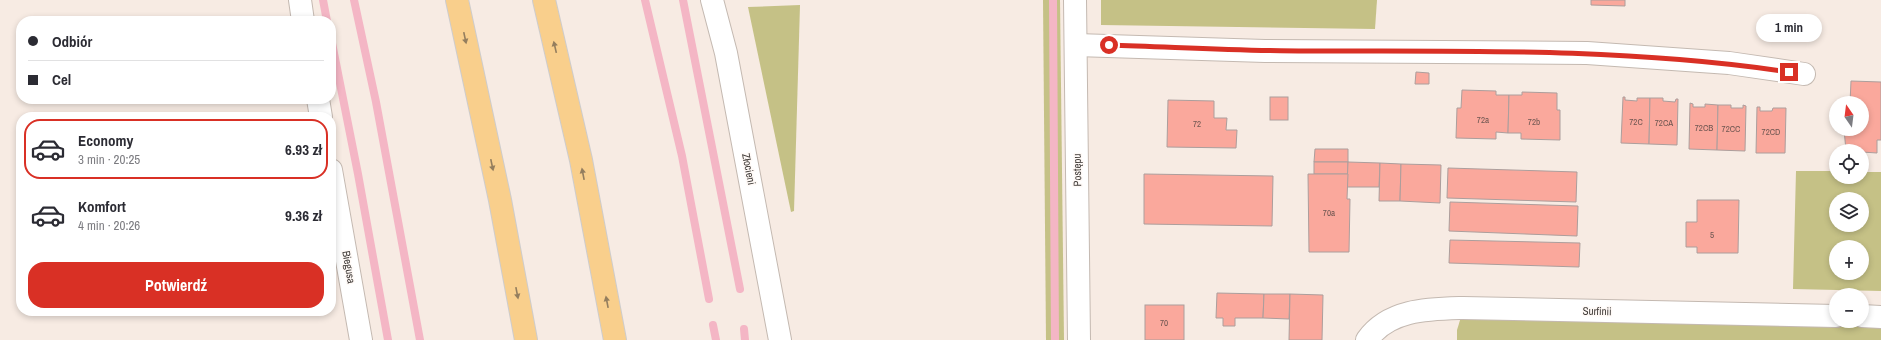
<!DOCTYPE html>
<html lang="pl">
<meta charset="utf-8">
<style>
:root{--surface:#fff;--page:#f2f2f3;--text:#2b2b33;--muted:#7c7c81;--line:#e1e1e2;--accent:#d93025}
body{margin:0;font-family:"Archivo Narrow",sans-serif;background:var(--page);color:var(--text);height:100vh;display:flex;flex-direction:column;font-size:15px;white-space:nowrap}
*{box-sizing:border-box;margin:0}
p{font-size:13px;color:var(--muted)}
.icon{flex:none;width:22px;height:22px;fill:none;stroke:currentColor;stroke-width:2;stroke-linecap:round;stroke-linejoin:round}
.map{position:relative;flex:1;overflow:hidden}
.panel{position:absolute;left:16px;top:112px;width:320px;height:204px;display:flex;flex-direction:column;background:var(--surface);border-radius:16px;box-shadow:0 2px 6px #0003}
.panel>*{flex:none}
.banner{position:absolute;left:16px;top:16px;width:320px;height:88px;border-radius:16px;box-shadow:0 2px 6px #0003;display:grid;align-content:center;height:88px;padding:0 12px;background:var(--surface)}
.needle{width:26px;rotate:346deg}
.fabs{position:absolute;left:1829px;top:96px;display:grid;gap:8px}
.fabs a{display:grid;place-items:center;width:40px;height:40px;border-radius:50%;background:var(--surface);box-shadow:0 2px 6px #0003;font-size:20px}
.end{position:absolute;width:18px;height:18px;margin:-9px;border:5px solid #d93025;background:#fff;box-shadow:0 0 0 2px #fff}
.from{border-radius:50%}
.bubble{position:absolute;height:28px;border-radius:14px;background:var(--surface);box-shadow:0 2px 6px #0003;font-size:13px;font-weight:700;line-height:28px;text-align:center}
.banner b{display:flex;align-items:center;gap:14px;height:38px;font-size:15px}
.banner b+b{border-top:1px solid var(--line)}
.banner i{width:10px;height:10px;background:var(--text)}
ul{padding:7px 0 0;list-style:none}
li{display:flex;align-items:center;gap:12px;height:60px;margin:0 8px 6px;padding:0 4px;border:2px solid transparent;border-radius:16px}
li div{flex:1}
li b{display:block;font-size:15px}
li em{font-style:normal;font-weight:700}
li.current{border-color:var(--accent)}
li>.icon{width:36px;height:36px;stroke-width:1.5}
.action{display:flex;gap:8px;margin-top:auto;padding:8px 12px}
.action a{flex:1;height:46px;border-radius:16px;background:var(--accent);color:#fff;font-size:16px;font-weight:700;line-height:46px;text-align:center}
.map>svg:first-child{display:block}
</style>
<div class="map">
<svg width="1881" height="340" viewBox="0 0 1881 340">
<rect width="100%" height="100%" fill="#f7ebe3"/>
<!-- green -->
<g fill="#c5c186" fill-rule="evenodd">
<polygon points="1043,0 1060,0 1064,340 1046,340"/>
<polygon points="1101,0 1377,0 1375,29 1101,25"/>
<polygon points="800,5 794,211 791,212 748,7"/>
<path d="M1796,171H1836V177H1862V172H1881V291L1793,289ZM1836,199H1862V225H1836ZM1836,247H1862V273H1836Z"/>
<polygon points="1461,317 1881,325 1881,340 1457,340 1457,330"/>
</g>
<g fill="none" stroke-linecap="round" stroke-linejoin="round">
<!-- stream -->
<g stroke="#f4b6c5" stroke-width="8">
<polyline points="323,0 327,21"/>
<polyline points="354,0 376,102 420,340"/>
<polyline points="645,0 682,156 709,299"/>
<polyline points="683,0 740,289"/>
<polyline points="1053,0 1055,340"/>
<polyline points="331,38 358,174 388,340"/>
<polyline points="713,325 716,340"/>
<polyline points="744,329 745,340"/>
</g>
</g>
<!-- building -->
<g fill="#faa89c" stroke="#ac9e9c">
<polygon points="1591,0 1625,0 1625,6 1591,5"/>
<polygon points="1416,72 1429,73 1429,84 1415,84"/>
<polygon points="1851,81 1881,82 1881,140 1877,140 1877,153 1846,151 1844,129 1862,129 1862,103 1850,103"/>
<polygon points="1462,90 1496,91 1496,95 1509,95 1508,133 1496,132 1496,139 1456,138 1457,108 1461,108"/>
<polygon points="1522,92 1557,93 1557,110 1560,110 1560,140 1521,139 1521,133 1508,133 1509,95 1522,95"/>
<rect x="1270" y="97" width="18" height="23"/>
<polygon points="1623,97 1625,97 1625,100 1637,101 1637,98 1650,98 1649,144 1621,143"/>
<polygon points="1650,98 1663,98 1663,101 1675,102 1676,99 1678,99 1677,145 1649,144"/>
<polygon points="1168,100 1214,101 1214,118 1227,118 1226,130 1237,130 1236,148 1167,147"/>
<polygon points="1690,103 1693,104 1693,107 1705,107 1705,104 1718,105 1717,150 1689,149"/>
<polygon points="1718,105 1731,105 1731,108 1743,108 1743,105 1746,106 1745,151 1717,150"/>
<polygon points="1757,107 1760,107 1760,111 1772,111 1773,108 1786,108 1785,153 1756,153"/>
<polygon points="1315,149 1348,149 1348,162 1314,162"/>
<rect x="1314" y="162" width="34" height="12"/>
<polygon points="1348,162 1380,163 1379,187 1347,187"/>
<polygon points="1380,163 1401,164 1400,201 1379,201"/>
<polygon points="1401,164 1441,165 1440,203 1400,201"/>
<polygon points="1448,168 1577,172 1576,202 1447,198"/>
<polygon points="1144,174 1273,176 1272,226 1144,224"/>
<polygon points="1308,174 1348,174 1347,199 1350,199 1349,252 1309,252"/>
<polygon points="1697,200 1739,200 1738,253 1697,253 1697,247 1686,247 1686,222 1697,222"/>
<polygon points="1450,202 1578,206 1577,236 1449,231"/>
<polygon points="1450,240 1580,243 1579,267 1449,263"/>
<polygon points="1217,293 1264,294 1263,318 1235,318 1235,326 1223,326 1223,318 1216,318"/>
<polygon points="1264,294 1290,294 1289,319 1263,318"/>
<polygon points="1290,294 1323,295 1322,340 1289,340"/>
<rect x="1145" y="305" width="39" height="35"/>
</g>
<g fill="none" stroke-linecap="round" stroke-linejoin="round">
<defs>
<g id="minor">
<polyline points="300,0 303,21"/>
<polyline points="712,0 726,53 780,340"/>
<polyline points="1075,0 1079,340"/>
<polyline points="1076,45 1265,51 1587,53 1729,63 1804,74"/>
<polyline points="318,99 321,117"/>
<polyline points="331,170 361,340"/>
<polyline points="1862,316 1881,317"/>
<path d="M1367,340C1389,309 1429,309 1463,308L1836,316"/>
</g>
<g id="highway">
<polyline points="457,0 500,200 526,340"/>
<polyline points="544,0 581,160 615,340"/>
</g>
</defs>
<!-- minor casing -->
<use href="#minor" stroke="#c4b9b1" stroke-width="24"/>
<!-- highway casing -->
<use href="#highway" stroke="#cecccc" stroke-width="24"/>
<!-- minor -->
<use href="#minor" stroke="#fff" stroke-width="22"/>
<!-- highway -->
<use href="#highway" stroke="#f9cf8c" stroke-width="22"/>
</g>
<!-- one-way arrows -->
<defs><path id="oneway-solid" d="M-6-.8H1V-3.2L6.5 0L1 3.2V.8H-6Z"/></defs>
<g fill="#947e5e">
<use href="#oneway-solid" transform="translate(465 38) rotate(78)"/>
<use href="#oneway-solid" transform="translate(555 47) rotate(-103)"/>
<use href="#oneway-solid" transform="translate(492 165) rotate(78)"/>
<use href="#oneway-solid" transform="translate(583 174) rotate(-101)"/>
<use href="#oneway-solid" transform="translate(517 293) rotate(79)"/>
<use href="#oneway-solid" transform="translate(607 302) rotate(-101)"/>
</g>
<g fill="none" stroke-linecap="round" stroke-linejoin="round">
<!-- route -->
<path stroke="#d93025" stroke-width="5" d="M1109,45C1175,47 1241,51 1307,51C1468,51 1629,48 1789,72"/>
</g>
<g text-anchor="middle" stroke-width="3" stroke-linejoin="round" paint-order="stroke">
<!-- number labels -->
<g font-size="9" fill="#6f5752">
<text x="1483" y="123">72a</text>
<text x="1534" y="125">72b</text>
<text x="1636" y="125">72C</text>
<text x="1664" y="126">72CA</text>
<text x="1197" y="127">72</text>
<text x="1704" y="131">72CB</text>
<text x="1731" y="132">72CC</text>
<text x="1771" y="135">72CD</text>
<text x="1329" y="216">70a</text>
<text x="1712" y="238">5</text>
<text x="1164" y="326">70</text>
</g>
<!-- street labels -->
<g font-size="11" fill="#413c39" stroke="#fffaf7">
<text transform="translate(749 169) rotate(79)" y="4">Złocieni</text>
<text transform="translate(1077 170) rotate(-91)" y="4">Postępu</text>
<text transform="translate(349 267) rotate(80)" y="4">Biegusa</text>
<text transform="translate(1597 311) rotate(1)" y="4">Surfinii</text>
</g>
</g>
</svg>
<div class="fabs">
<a><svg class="needle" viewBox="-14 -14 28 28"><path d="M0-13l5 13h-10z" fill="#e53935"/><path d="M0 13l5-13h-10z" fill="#7c7c81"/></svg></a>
<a><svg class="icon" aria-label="locate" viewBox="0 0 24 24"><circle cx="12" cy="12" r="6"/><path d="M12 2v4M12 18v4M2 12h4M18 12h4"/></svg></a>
<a><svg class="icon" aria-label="layers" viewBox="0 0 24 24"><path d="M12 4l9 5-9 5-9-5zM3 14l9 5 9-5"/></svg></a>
<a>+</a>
<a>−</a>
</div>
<i class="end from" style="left:1109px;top:45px"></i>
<i class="end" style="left:1789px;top:72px"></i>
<div class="bubble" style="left:1756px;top:14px;width:66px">1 min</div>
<div class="banner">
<b><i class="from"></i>Odbiór</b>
<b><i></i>Cel</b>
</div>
<section class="panel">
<ul>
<li class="current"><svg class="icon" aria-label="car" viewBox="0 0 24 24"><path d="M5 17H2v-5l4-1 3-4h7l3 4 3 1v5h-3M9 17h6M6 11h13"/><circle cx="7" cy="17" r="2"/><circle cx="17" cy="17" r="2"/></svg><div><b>Economy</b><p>3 min · 20:25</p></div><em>6.93 zł</em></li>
<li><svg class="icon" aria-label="car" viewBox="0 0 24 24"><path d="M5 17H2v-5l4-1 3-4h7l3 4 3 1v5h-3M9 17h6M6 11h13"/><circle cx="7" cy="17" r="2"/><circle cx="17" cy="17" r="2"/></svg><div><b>Komfort</b><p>4 min · 20:26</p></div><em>9.36 zł</em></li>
</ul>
<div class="action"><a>Potwierdź</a></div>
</section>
</div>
